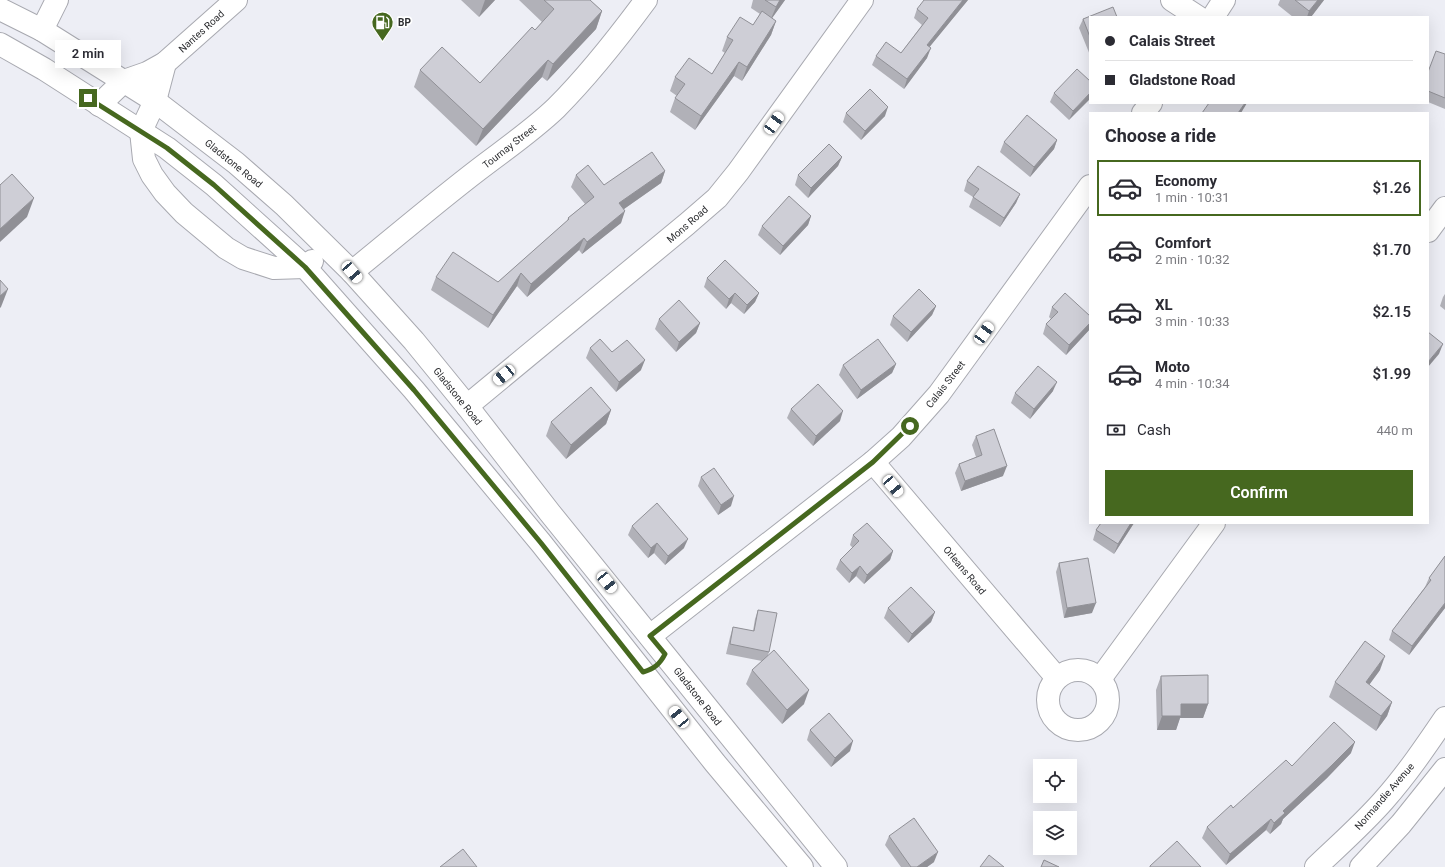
<!DOCTYPE html>
<meta charset="utf-8">
<style>
:root{--surface:#fff;--page:#f7f7f7;--text:#2b2b33;--muted:#7c7c81;--line:#e1e1e2;--accent:#46681f}
body{margin:0;font-family:Roboto,sans-serif;background:var(--page);color:var(--text);height:100vh;display:flex;flex-direction:column;font-size:15px;white-space:nowrap}
*{box-sizing:border-box;margin:0}
p{font-size:13px;color:var(--muted)}
.icon{flex:none;width:22px;height:22px;fill:none;stroke:currentColor;stroke-width:2;stroke-linecap:round;stroke-linejoin:round}
.map{position:relative;flex:1;overflow:hidden}
.panel{position:absolute;left:1089px;top:112px;width:340px;height:412px;display:flex;flex-direction:column;background:var(--surface);border-radius:0px;box-shadow:0 4px 16px #0002}
.panel>*{flex:none}
.banner{position:absolute;left:1089px;top:16px;width:340px;height:88px;border-radius:0px;box-shadow:0 4px 16px #0002;display:grid;align-content:center;height:88px;padding:0 16px;background:var(--surface)}
.tools{position:absolute;left:1033px;top:759px;display:grid;gap:8px}
.tools a{display:grid;place-items:center;width:44px;height:44px;border-radius:0px;background:var(--surface);box-shadow:0 4px 16px #0002;font-size:20px}
.end{position:absolute;width:18px;height:18px;margin:-9px;border:5px solid #46681f;background:#fff;box-shadow:0 0 0 2px #fff}
.from{border-radius:50%}
.bubble{position:absolute;height:28px;border-radius:0px;background:var(--surface);box-shadow:0 4px 16px #0002;font-size:13px;font-weight:600;line-height:28px;text-align:center}
.car{position:absolute;width:12px;height:24px;margin:-12px -6px;border-radius:5px;box-shadow:0 0 3px 1px #0007;background:linear-gradient(#fff 24%,#345 0 40%,#fff 0 76%,#345 0 86%,#fff 0)}
.banner b{display:flex;align-items:center;gap:14px;height:38px;font-size:15px}
.banner b+b{border-top:1px solid var(--line)}
.banner i{width:10px;height:10px;background:var(--text)}
ul{padding:0;list-style:none}
li{display:flex;align-items:center;gap:12px;height:56px;margin:0 8px 6px;padding:0 8px;border:2px solid transparent;border-radius:0px}
li div{flex:1}
li b{display:block;font-size:15px}
li em{font-style:normal;font-weight:600}
li.on{border-color:var(--accent)}
li>.icon{width:36px;height:36px;stroke-width:1.5}
h2{padding:0 16px;font-size:18px;line-height:48px}
.pay{display:flex;align-items:center;gap:10px;height:44px;padding:0 16px;font-size:15px}
.pay p{margin-inline-start:auto}
.action{display:flex;gap:8px;margin-top:auto;padding:8px 16px}
.action a{flex:1;height:46px;border-radius:0px;background:var(--accent);color:#fff;font-size:16px;font-weight:600;line-height:46px;text-align:center}
.map>svg:first-child{display:block}
</style>
<div class="map">
<svg width="1445" height="867" viewBox="0 0 1445 867">
<rect width="100%" height="100%" fill="#edeef5"/>
<g fill="none" stroke-linecap="round" stroke-linejoin="round">
<defs>
<g id="minor">
<polyline points="1172,0 1198,17"/>
<polyline points="0,9 42,30 155,101 236,163 284,205 352,272 414,341 467,406 550,513 836,867"/>
<polyline points="1213,17 1224,0"/>
<polyline points="42,30 57,0"/>
<polyline points="0,44 44,69 167,148 214,185 305,267 414,390 541,543 715,763 802,867"/>
<polyline points="165,63 155,101 141,131 144,159 152,175 165,193 184,213 226,248 243,258 274,268 305,267 312,261"/>
<polyline points="99,105 124,81 147,73 165,63 236,0"/>
<polyline points="1143,113 1151,103"/>
<polyline points="1428,231 1445,208"/>
<path d="M352,272C394,238 435,203 478,170C504,150 532,131 556,108C589,75 618,38 646,0"/>
<polyline points="467,406 687,224 717,198 738,172 862,0"/>
<polyline points="873,462 1057,678"/>
<polyline points="650,636 873,462 901,437 939,394 1090,186"/>
<circle cx="1078" cy="700" r="30"/>
<polyline points="1100,679 1214,523"/>
<path d="M1316,867C1339,845 1363,824 1384,800C1407,774 1426,746 1445,718"/>
<polyline points="1361,867 1401,824 1445,769"/>
</g>
</defs>
<!-- minor casing -->
<use href="#minor" stroke="#a8a9b0" stroke-width="24"/>
<!-- minor -->
<use href="#minor" stroke="#fff" stroke-width="22"/>
</g>
<!-- wall -->
<g fill="#b1b1b8">
<polygon points="461,0 495,0 479,17"/>
<polygon points="519,0 590,0 602,11 596,29 547,81 542,77 476,146 414,87 420,70 480,83 535,30 542,22"/>
<polygon points="753,0 785,0 772,18 776,21 771,35 742,81 734,76 695,130 670,112 675,98 677,96 670,91 675,77 712,74 725,53 722,51 727,37 753,25 760,14 751,8"/>
<polygon points="968,0 929,47 927,58 904,89 872,65 876,56 901,53 922,25 914,18 917,9"/>
<polygon points="1280,0 1324,0 1311,17 1293,17 1278,5"/>
<polygon points="1090,17 1090,55 1079,28 1083,19"/>
<polygon points="1445,54 1445,109 1428,102 1428,72"/>
<polygon points="1090,81 1069,120 1050,102 1054,93"/>
<polygon points="846,113 885,116 861,140 843,122"/>
<polygon points="1057,140 1054,149 1030,177 1000,152 1004,142"/>
<polygon points="842,157 838,166 808,198 795,185 798,175"/>
<polygon points="665,171 661,183 624,209 621,223 582,254 579,250 527,297 517,286 488,328 431,290 436,277 498,282 567,221 568,218 585,204 571,187 576,175 604,185"/>
<polygon points="967,181 1020,194 1016,203 1000,227 969,207 973,197 964,191"/>
<polygon points="811,216 808,225 780,255 758,235 762,226"/>
<polygon points="707,278 759,293 755,302 744,314 731,303 726,309 704,287"/>
<polygon points="1445,294 1445,310 1440,306 1443,297"/>
<polygon points="936,306 932,315 907,342 890,325 893,316"/>
<polygon points="1052,307 1090,316 1090,329 1066,355 1043,334 1046,324 1051,319 1049,317"/>
<polygon points="659,319 700,323 696,333 676,352 655,329"/>
<polygon points="590,348 612,352 641,370 616,392 586,358"/>
<polygon points="896,364 892,373 857,399 839,375 843,365"/>
<polygon points="1053,391 1030,419 1011,403 1015,393"/>
<polygon points="791,409 840,421 813,446 787,418"/>
<polygon points="611,410 606,424 566,459 546,436 551,422"/>
<polygon points="976,436 1003,476 961,491 955,473 959,464 976,457 972,445"/>
<polygon points="701,477 731,506 718,515 698,486"/>
<polygon points="1101,523 1134,523 1114,554 1093,540 1096,530"/>
<polygon points="632,526 684,548 665,565 654,553 648,558 628,535"/>
<polygon points="853,535 893,551 890,560 864,584 856,576 849,583 836,569 840,560 853,548 850,545"/>
<polygon points="1445,556 1445,608 1409,655 1389,640 1392,631 1425,587 1429,578"/>
<polygon points="1059,563 1092,613 1064,618 1056,572"/>
<polygon points="888,608 935,612 931,622 908,643 884,618"/>
<polygon points="758,610 769,652 768,655 804,704 782,724 746,684 752,670 762,661 726,654 730,637 733,627 753,631 755,619"/>
<polygon points="1380,670 1369,685 1392,702 1387,716 1376,731 1329,697 1335,682"/>
<polygon points="1161,676 1208,704 1203,718 1180,718 1176,730 1157,730 1156,690"/>
<polygon points="810,730 850,751 831,767 807,740"/>
<polygon points="1351,753 1327,778 1283,819 1281,824 1270,834 1266,830 1226,865 1202,838 1207,827 1292,766"/>
<polygon points="889,836 934,862 927,867 901,867 885,845"/>
</g>
<!-- shaded-wall -->
<g fill="#909096">
<polygon points="485,0 495,0 479,17"/>
<polygon points="780,0 785,0 770,21 776,7"/>
<polygon points="963,0 968,0 923,55 927,45"/>
<polygon points="1318,0 1324,0 1311,17 1307,17 1309,11"/>
<polygon points="602,11 596,29 547,81 553,64"/>
<polygon points="776,21 771,35 742,81 747,67"/>
<polygon points="931,48 927,58 904,89 907,79"/>
<polygon points="548,60 542,77 476,146 483,129"/>
<polygon points="739,62 734,76 695,130 701,116"/>
<polygon points="1090,93 1090,99 1069,120 1073,111"/>
<polygon points="1245,103 1247,103 1241,113 1238,113"/>
<polygon points="888,107 885,116 861,140 865,131"/>
<polygon points="1057,140 1054,149 1030,177 1034,167"/>
<polygon points="842,157 838,166 808,198 811,188"/>
<polygon points="665,171 661,183 614,216 619,203"/>
<polygon points="1020,194 1016,203 1000,227 1004,218"/>
<polygon points="34,198 27,217 0,242 0,229"/>
<polygon points="625,211 621,223 582,254 587,242"/>
<polygon points="811,216 808,225 780,255 783,246"/>
<polygon points="584,238 579,250 527,297 531,284"/>
<polygon points="521,273 517,286 488,328 493,315"/>
<polygon points="8,289 1,307 0,308 0,296"/>
<polygon points="735,293 731,303 726,309 729,299"/>
<polygon points="759,293 755,302 744,314 747,305"/>
<polygon points="936,306 932,315 907,342 911,332"/>
<polygon points="700,323 696,333 676,352 679,342"/>
<polygon points="1090,323 1090,329 1066,355 1069,345"/>
<polygon points="1443,344 1439,354 1428,367 1428,362"/>
<polygon points="645,360 641,370 616,392 619,382"/>
<polygon points="896,364 892,373 857,399 861,390"/>
<polygon points="1057,382 1053,391 1030,419 1034,409"/>
<polygon points="611,410 606,424 566,459 571,445"/>
<polygon points="843,411 840,421 813,446 816,436"/>
<polygon points="1007,466 1003,476 961,491 965,481"/>
<polygon points="734,496 731,506 718,515 721,505"/>
<polygon points="1131,523 1134,523 1114,554 1118,544"/>
<polygon points="688,539 684,548 665,565 668,556"/>
<polygon points="657,543 654,553 648,558 651,548"/>
<polygon points="893,551 890,560 864,584 867,575"/>
<polygon points="860,566 856,576 849,583 852,573"/>
<polygon points="1096,603 1092,613 1064,618 1067,608"/>
<polygon points="1445,603 1445,608 1409,655 1412,646"/>
<polygon points="935,612 931,622 908,643 912,634"/>
<polygon points="1385,656 1380,670 1361,696 1366,682"/>
<polygon points="809,690 804,704 782,724 787,710"/>
<polygon points="1392,702 1387,716 1376,731 1381,716"/>
<polygon points="1181,704 1208,704 1203,718 1180,718 1176,730 1157,730 1162,716"/>
<polygon points="853,741 850,751 831,767 835,758"/>
<polygon points="1355,742 1351,753 1327,778 1283,819 1281,824 1270,834 1274,823 1283,811"/>
<polygon points="1271,819 1266,830 1226,865 1230,854"/>
<polygon points="938,852 934,862 927,867 917,867"/>
</g>
<!-- building -->
<g fill="#ceced6" stroke="#909096">
<polygon points="544,0 590,0 602,11 553,64 548,60 483,129 420,70 442,47 480,83 532,27 535,30 554,9"/>
<polygon points="765,0 780,0 776,7"/>
<polygon points="924,0 963,0 927,45 931,48 907,79 876,56 886,42 901,53 928,18 917,9"/>
<polygon points="1295,0 1318,0 1309,11"/>
<polygon points="1113,7 1117,17 1090,17 1090,37 1083,19"/>
<polygon points="762,11 776,21 747,67 739,62 701,116 675,98 685,84 675,77 689,58 712,74 733,40 727,37 740,17 753,25"/>
<polygon points="1436,51 1445,54 1445,98 1428,91 1428,72"/>
<polygon points="1077,69 1090,81 1090,93 1073,111 1054,93"/>
<polygon points="870,89 888,107 865,131 846,113"/>
<polygon points="1209,103 1245,103 1238,113 1202,113"/>
<polygon points="1027,115 1057,140 1034,167 1004,142"/>
<polygon points="829,144 842,157 811,188 798,175"/>
<polygon points="652,152 665,171 619,203 625,211 587,242 584,238 531,284 521,273 493,315 436,277 453,252 498,282 569,219 568,218 594,197 576,175 588,165 604,185"/>
<polygon points="978,166 1020,194 1004,218 973,197 979,189 967,181"/>
<polygon points="12,174 34,198 0,229 0,185"/>
<polygon points="789,196 811,216 783,246 762,226"/>
<polygon points="725,260 759,293 747,305 735,293 729,299 707,278"/>
<polygon points="0,280 8,289 0,296"/>
<polygon points="919,289 936,306 911,332 893,316"/>
<polygon points="1065,293 1090,316 1090,323 1069,345 1046,324 1058,312 1052,307"/>
<polygon points="679,300 700,323 679,342 659,319"/>
<polygon points="1428,332 1443,344 1428,362"/>
<polygon points="600,339 612,352 627,340 645,360 619,382 590,348"/>
<polygon points="878,339 896,364 861,390 843,365"/>
<polygon points="1038,366 1057,382 1034,409 1015,393"/>
<polygon points="818,384 843,411 816,436 791,409"/>
<polygon points="591,387 611,410 571,445 551,422"/>
<polygon points="994,429 1007,466 965,481 959,464 982,455 976,436"/>
<polygon points="714,468 734,496 721,505 701,477"/>
<polygon points="657,503 688,539 668,556 657,543 651,548 632,526"/>
<polygon points="867,523 893,551 867,575 860,566 852,573 840,560 859,541 853,535"/>
<polygon points="1101,523 1131,523 1118,544 1096,530"/>
<polygon points="1445,556 1445,603 1412,646 1392,631 1431,580 1429,578"/>
<polygon points="1088,558 1096,603 1067,608 1059,563"/>
<polygon points="911,587 935,612 912,634 888,608"/>
<polygon points="758,610 777,613 769,652 730,644 733,627 754,631"/>
<polygon points="1365,641 1385,656 1366,682 1392,702 1381,716 1335,682"/>
<polygon points="774,650 809,690 787,710 752,670"/>
<polygon points="1208,675 1208,704 1181,704 1181,716 1162,716 1161,676"/>
<polygon points="829,713 853,741 835,758 810,730"/>
<polygon points="1334,722 1355,742 1331,766 1283,811 1285,813 1274,823 1271,819 1230,854 1207,827 1231,805 1233,808 1286,760 1292,766"/>
<polygon points="914,818 938,852 917,867 911,867 889,836"/>
<polygon points="1177,841 1201,867 1150,867 1150,866"/>
<polygon points="463,849 477,867 440,867"/>
<polygon points="989,855 1004,867 980,867"/>
<polygon points="1044,860 1059,867 1041,867"/>
</g>
<g fill="none" stroke-linecap="round" stroke-linejoin="round">
<!-- route -->
<path stroke="#46681f" stroke-width="5" d="M88,98L167,148L214,185L305,267L414,390L541,543L643,672C654,669 660,664 665,654L650,636L873,462L910,426"/>
</g>
<!-- icons -->
<defs>
<symbol id="fuel-pin" viewBox="-11 -11 22 30"><path d="M0 17L-7.5 6A9.5 9.5 0 1 1 7.5 6Z" fill="#46681f" stroke="#fff"/><path d="M-5.5-6h7V0h2V4h1.3V-2.5L3-4.5l.8-.8L6-3V5H2.5V1h-1V6h-7ZM-4.2-4.7v3.2H.2V-4.7Z" fill="#fff"/></symbol>
</defs>
<g fill-rule="evenodd">
<use href="#fuel-pin" x="370" y="10" width="25" height="34"/>
</g>
<g text-anchor="middle" stroke-width="3.5" stroke-linejoin="round" paint-order="stroke">
<!-- poi labels -->
<g font-size="10" font-weight="bold" fill="#2c2d30" stroke="#fff" text-anchor="start">
<text x="398" y="26">BP</text>
</g>
<!-- street labels -->
<g font-size="10" fill="#2c2d30" stroke="#fff">
<text transform="translate(201 31) rotate(-42)" y="4">Nantes Road</text>
<text transform="translate(509 146) rotate(-38)" y="4">Tournay Street</text>
<text transform="translate(234 163) rotate(39)" y="4">Gladstone Road</text>
<text transform="translate(687 224) rotate(-41)" y="4">Mons Road</text>
<text transform="translate(945 384) rotate(-52)" y="4">Calais Street</text>
<text transform="translate(458 396) rotate(51)" y="4">Gladstone Road</text>
<text transform="translate(965 570) rotate(50)" y="4">Orleans Road</text>
<text transform="translate(698 696) rotate(52)" y="4">Gladstone Road</text>
<text transform="translate(1384 796) rotate(-49)" y="4">Normandie Avenue</text>
</g>
</g>
</svg>
<div class="tools">
<a><svg class="icon" aria-label="locate" viewBox="0 0 24 24"><circle cx="12" cy="12" r="6"/><path d="M12 2v4M12 18v4M2 12h4M18 12h4"/></svg></a>
<a><svg class="icon" aria-label="layers" viewBox="0 0 24 24"><path d="M12 4l9 5-9 5-9-5zM3 14l9 5 9-5"/></svg></a>
</div>
<i class="end from" style="left:910px;top:426px"></i>
<i class="end" style="left:88px;top:98px"></i>
<div class="bubble" style="left:55px;top:40px;width:66px">2 min</div>
<i class="car" style="left:774px;top:123px;rotate:36deg"></i>
<i class="car" style="left:352px;top:272px;rotate:139deg"></i>
<i class="car" style="left:984px;top:333px;rotate:36deg"></i>
<i class="car" style="left:504px;top:375px;rotate:231deg"></i>
<i class="car" style="left:893px;top:486px;rotate:140deg"></i>
<i class="car" style="left:607px;top:582px;rotate:141deg"></i>
<i class="car" style="left:679px;top:717px;rotate:321deg"></i>
<div class="banner">
<b><i class="from"></i>Calais Street</b>
<b><i></i>Gladstone Road</b>
</div>
<section class="panel">
<h2>Choose a ride</h2>
<ul>
<li class="on"><svg class="icon" aria-label="car" viewBox="0 0 24 24"><path d="M5 17H2v-5l4-1 3-4h7l3 4 3 1v5h-3M9 17h6M6 11h13"/><circle cx="7" cy="17" r="2"/><circle cx="17" cy="17" r="2"/></svg><div><b>Economy</b><p>1 min · 10:31</p></div><em>$1.26</em></li>
<li><svg class="icon" aria-label="car" viewBox="0 0 24 24"><path d="M5 17H2v-5l4-1 3-4h7l3 4 3 1v5h-3M9 17h6M6 11h13"/><circle cx="7" cy="17" r="2"/><circle cx="17" cy="17" r="2"/></svg><div><b>Comfort</b><p>2 min · 10:32</p></div><em>$1.70</em></li>
<li><svg class="icon" aria-label="car" viewBox="0 0 24 24"><path d="M5 17H2v-5l4-1 3-4h7l3 4 3 1v5h-3M9 17h6M6 11h13"/><circle cx="7" cy="17" r="2"/><circle cx="17" cy="17" r="2"/></svg><div><b>XL</b><p>3 min · 10:33</p></div><em>$2.15</em></li>
<li><svg class="icon" aria-label="car" viewBox="0 0 24 24"><path d="M5 17H2v-5l4-1 3-4h7l3 4 3 1v5h-3M9 17h6M6 11h13"/><circle cx="7" cy="17" r="2"/><circle cx="17" cy="17" r="2"/></svg><div><b>Moto</b><p>4 min · 10:34</p></div><em>$1.99</em></li>
</ul>
<div class="pay"><svg class="icon" aria-label="cash" viewBox="0 0 24 24"><path d="M3 7h18v10H3z"/><circle cx="12" cy="12" r="2"/></svg>Cash<p>440 m</p></div>
<div class="action"><a>Confirm</a></div>
</section>
</div>
